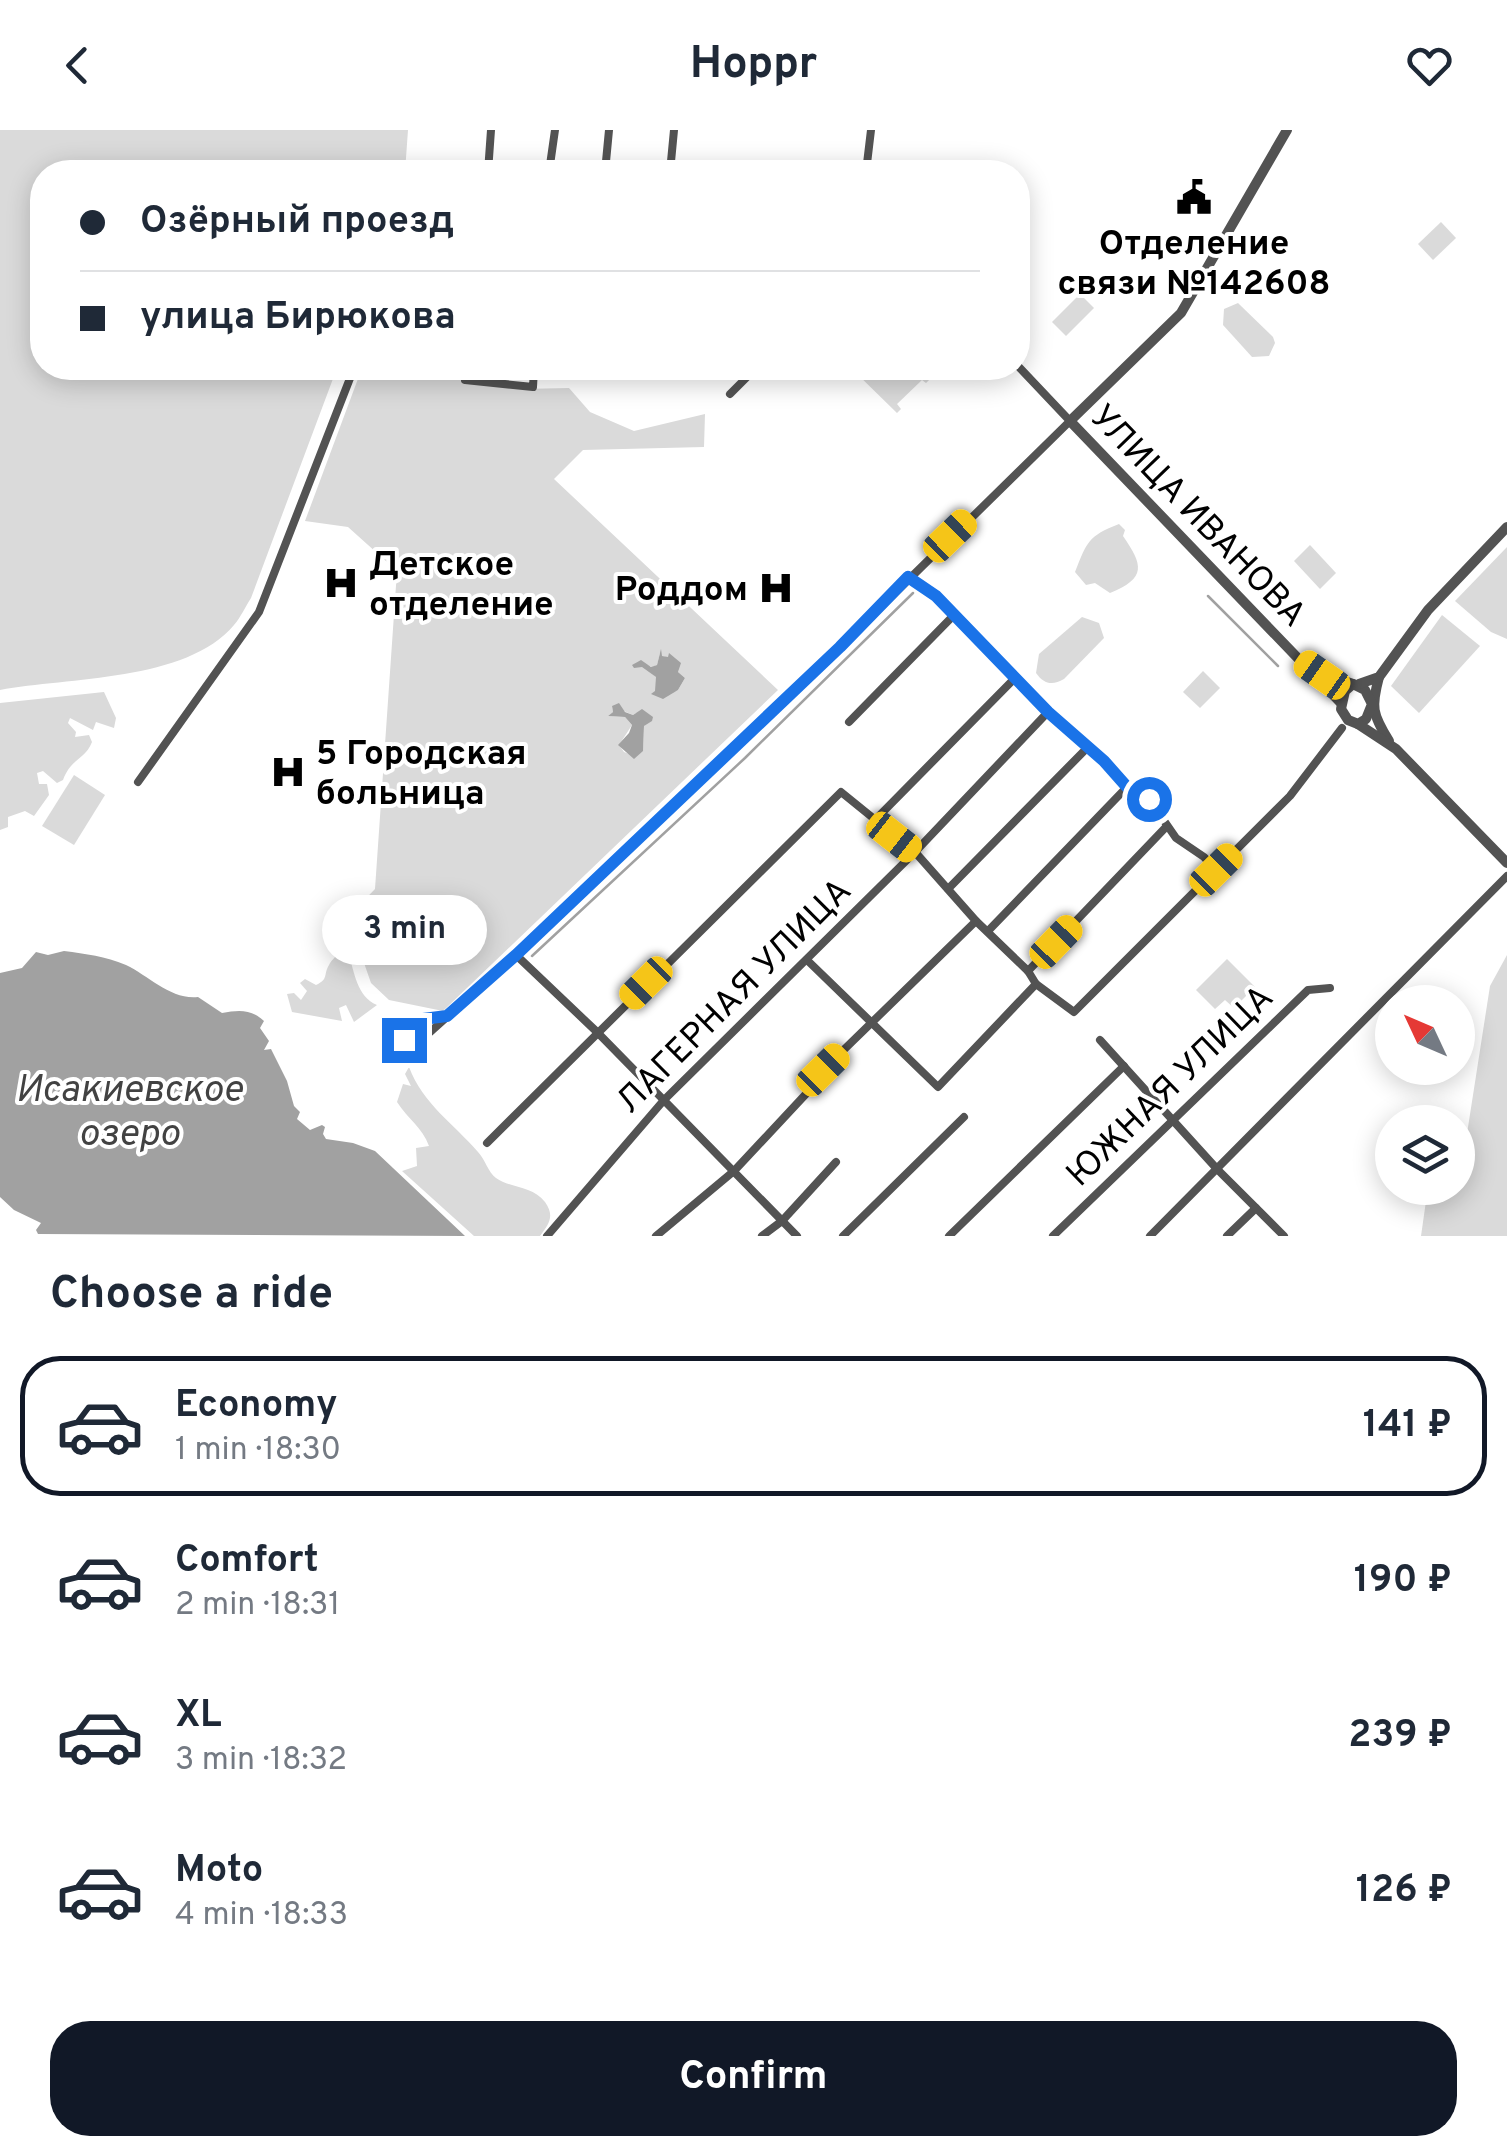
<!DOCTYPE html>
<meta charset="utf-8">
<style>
:root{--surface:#fff;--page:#f2f2f3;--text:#1f2937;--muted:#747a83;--line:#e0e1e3;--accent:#111827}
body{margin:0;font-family:Overpass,sans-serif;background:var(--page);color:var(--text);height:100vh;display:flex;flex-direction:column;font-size:38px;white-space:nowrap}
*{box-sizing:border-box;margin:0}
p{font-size:32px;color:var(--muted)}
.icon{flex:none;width:55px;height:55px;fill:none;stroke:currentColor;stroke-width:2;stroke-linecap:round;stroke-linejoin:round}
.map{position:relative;height:1106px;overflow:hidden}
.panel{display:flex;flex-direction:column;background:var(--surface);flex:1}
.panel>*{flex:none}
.top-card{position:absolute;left:30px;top:30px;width:1000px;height:220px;border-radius:40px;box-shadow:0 5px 25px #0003;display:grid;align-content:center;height:220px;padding:0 50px;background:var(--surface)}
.needle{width:65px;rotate:314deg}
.buttons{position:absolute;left:1375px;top:855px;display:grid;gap:20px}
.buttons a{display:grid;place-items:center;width:100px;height:100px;border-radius:50%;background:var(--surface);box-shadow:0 5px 25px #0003;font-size:50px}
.end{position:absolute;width:45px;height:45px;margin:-22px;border:12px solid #1a73e8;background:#fff;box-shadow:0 0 0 5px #fff}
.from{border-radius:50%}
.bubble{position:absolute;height:70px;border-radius:35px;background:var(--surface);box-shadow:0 5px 25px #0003;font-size:32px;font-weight:700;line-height:70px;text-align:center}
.car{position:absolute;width:30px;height:60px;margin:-30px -15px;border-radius:12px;box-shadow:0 0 8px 2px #0007;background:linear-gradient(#f5c518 24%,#345 0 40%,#f5c518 0 76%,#345 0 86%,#f5c518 0)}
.top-card b{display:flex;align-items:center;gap:35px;height:95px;font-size:38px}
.top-card b+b{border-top:2px solid var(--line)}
.top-card i{width:25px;height:25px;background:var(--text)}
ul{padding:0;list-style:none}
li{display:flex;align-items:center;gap:30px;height:140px;margin:0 20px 15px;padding:0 30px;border:5px solid transparent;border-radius:40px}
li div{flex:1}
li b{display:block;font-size:38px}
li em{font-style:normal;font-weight:700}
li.selected{border-color:var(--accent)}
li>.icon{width:90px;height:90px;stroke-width:1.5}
h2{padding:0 50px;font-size:45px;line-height:120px}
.cta{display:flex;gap:20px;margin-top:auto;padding:20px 50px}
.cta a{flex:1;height:115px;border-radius:40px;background:var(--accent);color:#fff;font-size:40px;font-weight:700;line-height:115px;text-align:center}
header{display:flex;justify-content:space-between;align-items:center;height:130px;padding:0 50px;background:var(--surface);font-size:45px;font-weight:700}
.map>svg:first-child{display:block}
</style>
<header><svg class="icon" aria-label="back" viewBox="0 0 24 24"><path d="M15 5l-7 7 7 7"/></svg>Hoppr<svg class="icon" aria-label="heart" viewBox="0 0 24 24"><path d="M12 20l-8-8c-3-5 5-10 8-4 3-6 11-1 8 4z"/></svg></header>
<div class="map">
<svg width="1507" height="1106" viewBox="0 0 1507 1106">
<rect width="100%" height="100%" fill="#fff"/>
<!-- green -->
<g fill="#dadada" fill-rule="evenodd">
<path d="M0,0H408L405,42H42V238H337L251,468C245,477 241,487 234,495C186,552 68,547 0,560Z"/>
<polygon points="1441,92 1456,108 1433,130 1418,114"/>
<polygon points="1080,164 1094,178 1066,206 1052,192"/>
<polygon points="1238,173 1273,207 1275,213 1269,226 1252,227 1223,195 1224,179"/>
<path d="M362,238H462V252L519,259L569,258L590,282L634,301L705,284L704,317L583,320L554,349L778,560L443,881L389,870L371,853L348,787L375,759L397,441L348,397L305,391ZM660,523L661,526L674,529L679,536L678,542L685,548L678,560L666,565L656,547L639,532L652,537L657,535ZM612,576L633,585L636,583L648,592L644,596L643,620L635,626L624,622L619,615L632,595L625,587L608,586L613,582Z"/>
<polygon points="851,238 928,238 935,244 926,253 922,250 897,274 901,279 897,283"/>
<path d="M1119,394L1125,400L1123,406C1143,435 1147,448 1110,463L1095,453L1086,455L1075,442C1087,412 1088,406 1119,394Z"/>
<polygon points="1310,415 1336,443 1320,459 1294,431"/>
<polygon points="1507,417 1507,509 1491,502 1455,471"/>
<polygon points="1442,485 1480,516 1419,583 1391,556"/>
<path d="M1082,487L1099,493L1104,508L1064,549C1052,556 1044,554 1036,543L1039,524Z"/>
<polygon points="1203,541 1220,558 1200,578 1183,562"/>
<path d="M104,562L116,588L114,598L96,592L93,600L70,588L68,593L76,602L75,607L89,605L92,612C85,630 71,628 63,650L57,653L43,641L37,643L39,654H47L49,665L34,686L25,681L8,687V697L0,700V573Z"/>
<polygon points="74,645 105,665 74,715 42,696"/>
<path d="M341,820L348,823C355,842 356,866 377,875L354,892L346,875L339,878L342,891L292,882L287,864L294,863L301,870L307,861L300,853L305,849L316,855C329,849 323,845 329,835C331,830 338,825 341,820Z"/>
<polygon points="1507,825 1507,1106 1421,1106 1427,1064 1432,1058 1458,1058 1458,1022 1466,1010 1490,856"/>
<polygon points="1227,829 1255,857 1234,878 1225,870 1215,879 1196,860"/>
<path d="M409,937C423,974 454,994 478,1022C485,1029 488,1042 496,1048C510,1058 533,1056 545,1072C555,1086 549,1094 540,1106H474L402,1041L417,1036L416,1018L429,1016C422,997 408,989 397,972L403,954L411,956L405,944Z"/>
</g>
<!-- water -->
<g fill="#a1a1a1">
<polygon points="661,519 662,526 668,527 669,523 681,533 678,542 685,548 678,560 663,569 651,564 655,561 656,547 642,537 634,538 632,535 641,530 651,537 657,535"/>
<polygon points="619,573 625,582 633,585 642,579 653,587 652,591 644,596 643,621 634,629 618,615 629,603 632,595 625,587 608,586 613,582 612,576"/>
<path d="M64,821C86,824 105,826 126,835C149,846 171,870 198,867L222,883C239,880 251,879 264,891L260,898L269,911L264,920L271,919L287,951L294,976L300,982L297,989L310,1000L322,995L325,997L323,1004L326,1009L353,1013L375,1021L465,1106L38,1104L36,1100L41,1093L14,1080L0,1067V843L22,838L36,822L48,825Z"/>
</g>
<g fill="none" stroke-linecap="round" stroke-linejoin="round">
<!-- stream -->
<g stroke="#a1a1a1" stroke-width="2.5">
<polyline points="1208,466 1278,536"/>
<polyline points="532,826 745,628 913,463"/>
</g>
<!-- minor -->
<g stroke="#535353" stroke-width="8">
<polyline points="484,42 504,37 562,42"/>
<polyline points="488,42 491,0"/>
<polyline points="549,42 555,0"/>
<polyline points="605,42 609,0"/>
<polyline points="670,42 674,0"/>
<polyline points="866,42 871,0"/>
<polyline points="467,238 465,250 533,257 534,238"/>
<polyline points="730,264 756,238"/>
<polyline points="908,447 936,466 1048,582 1104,631 1127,657 1149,669 1176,708 1204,727 1216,740"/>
<polyline points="849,592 954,485"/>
<polyline points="138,652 259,482 354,238"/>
<polyline points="874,691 1015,548"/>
<polyline points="948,759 1088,617"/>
<polyline points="989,800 1127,657"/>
<polyline points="516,825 597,902 797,1106"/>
<polyline points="807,830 938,957 1036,854"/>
<polyline points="1028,841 1166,697"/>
<polyline points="429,903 426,894 416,889 407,891 402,901 408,914 415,916 425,911 429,903 516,825 840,517 1070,291 1018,236"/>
<polyline points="1100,910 1217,1039 1284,1106"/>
<polyline points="487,1013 841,662 915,722 976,791 1028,841 1036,854 1074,882 1290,666 1342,598"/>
<polyline points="547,1106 664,970 915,722 1048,582"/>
<polyline points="656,1106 734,1041 819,950 823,940 976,791"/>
<polyline points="762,1106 782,1091 836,1032"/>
<polyline points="843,1106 964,987"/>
<polyline points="949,1106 1124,936"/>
<polyline points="1053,1106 1308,860 1330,858"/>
<polyline points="1150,1106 1507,746"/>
<polyline points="1227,1106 1256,1078"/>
</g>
<!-- tertiary -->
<g stroke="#535353" stroke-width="10">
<polyline points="1287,0 1181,183 1070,291 1341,573"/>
<polyline points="1315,541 1353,554"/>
<path d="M1379,547C1371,577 1372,584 1389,611"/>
<polygon points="1353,554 1365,560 1372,574 1366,589 1358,594 1348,590 1341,579 1345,561"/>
<polyline points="1359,554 1379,547 1428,480 1507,397"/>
<polyline points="1358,594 1396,619 1507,733"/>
</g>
</g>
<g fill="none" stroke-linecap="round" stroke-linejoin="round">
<!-- route -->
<polyline stroke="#1a73e8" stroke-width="12" points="404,910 402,900 407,891 447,886 516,825 840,517 908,447 936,466 1048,582 1104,631 1127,657 1149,669"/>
</g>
<!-- icons -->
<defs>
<symbol id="civic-bare" viewBox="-9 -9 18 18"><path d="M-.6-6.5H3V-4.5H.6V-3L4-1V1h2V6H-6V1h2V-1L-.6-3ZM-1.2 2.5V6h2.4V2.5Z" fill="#000" stroke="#fff" stroke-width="2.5" paint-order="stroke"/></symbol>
<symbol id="hospital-bare" viewBox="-9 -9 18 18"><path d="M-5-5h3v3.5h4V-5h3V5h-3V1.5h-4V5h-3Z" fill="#000" stroke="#fff" stroke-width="2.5" paint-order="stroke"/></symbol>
</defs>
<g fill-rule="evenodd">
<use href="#civic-bare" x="1169" y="42" width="50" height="50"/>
<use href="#hospital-bare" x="316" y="428" width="50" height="50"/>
<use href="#hospital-bare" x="751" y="433" width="50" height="50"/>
<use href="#hospital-bare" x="263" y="617" width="50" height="50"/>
</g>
<g text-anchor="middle" stroke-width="8" stroke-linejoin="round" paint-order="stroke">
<!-- poi labels -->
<g font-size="35" font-weight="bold" fill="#000" stroke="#fff" text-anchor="start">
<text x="1194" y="124" text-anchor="middle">Отделение<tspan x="1194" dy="40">связи №142608</tspan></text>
<text x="369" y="445">Детское<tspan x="369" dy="40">отделение</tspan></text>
<text x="748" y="470" text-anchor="end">Роддом</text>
<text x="316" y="634">5 Городская<tspan x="316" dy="40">больница</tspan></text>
</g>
<!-- street labels -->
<g font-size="35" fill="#000" stroke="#fff">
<text transform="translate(1199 385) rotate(46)" y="12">УЛИЦА ИВАНОВА</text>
<text transform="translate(733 865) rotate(-45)" y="12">ЛАГЕРНАЯ УЛИЦА</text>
<text transform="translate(1169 955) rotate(-44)" y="12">ЮЖНАЯ УЛИЦА</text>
</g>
<!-- water labels -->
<g font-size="38" font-style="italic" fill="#424242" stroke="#fff">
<text x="129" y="971">Исакиевское<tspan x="129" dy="44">озеро</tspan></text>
</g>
</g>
</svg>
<div class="buttons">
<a><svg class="needle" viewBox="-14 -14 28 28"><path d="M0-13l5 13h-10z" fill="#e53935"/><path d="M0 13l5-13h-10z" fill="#747a83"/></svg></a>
<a><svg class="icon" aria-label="layers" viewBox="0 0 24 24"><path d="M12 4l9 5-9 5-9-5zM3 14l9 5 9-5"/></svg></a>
</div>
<i class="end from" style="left:1149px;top:669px"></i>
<i class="end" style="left:404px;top:910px"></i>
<div class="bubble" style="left:322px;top:765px;width:165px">3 min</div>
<i class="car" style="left:950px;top:406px;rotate:46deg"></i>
<i class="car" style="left:1322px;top:545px;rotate:305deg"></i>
<i class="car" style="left:894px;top:707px;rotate:128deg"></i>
<i class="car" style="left:1216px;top:740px;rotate:45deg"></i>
<i class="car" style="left:1056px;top:812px;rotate:44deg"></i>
<i class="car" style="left:646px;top:853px;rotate:225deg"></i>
<i class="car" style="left:823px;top:940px;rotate:45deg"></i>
<div class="top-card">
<b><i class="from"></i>Озёрный проезд</b>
<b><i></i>улица Бирюкова</b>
</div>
</div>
<section class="panel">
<h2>Choose a ride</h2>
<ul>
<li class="selected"><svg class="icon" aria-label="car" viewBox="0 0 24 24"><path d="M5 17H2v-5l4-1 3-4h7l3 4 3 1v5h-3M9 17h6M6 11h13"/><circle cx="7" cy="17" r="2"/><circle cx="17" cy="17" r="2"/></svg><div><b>Economy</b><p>1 min · 18:30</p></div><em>141 ₽</em></li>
<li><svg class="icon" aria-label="car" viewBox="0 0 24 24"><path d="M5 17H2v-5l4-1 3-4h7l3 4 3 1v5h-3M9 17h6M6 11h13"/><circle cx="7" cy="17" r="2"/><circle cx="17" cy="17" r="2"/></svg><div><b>Comfort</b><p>2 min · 18:31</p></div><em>190 ₽</em></li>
<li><svg class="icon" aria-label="car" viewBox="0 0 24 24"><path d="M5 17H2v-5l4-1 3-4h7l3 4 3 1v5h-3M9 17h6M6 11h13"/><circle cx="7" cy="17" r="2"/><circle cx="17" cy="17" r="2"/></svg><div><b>XL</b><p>3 min · 18:32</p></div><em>239 ₽</em></li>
<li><svg class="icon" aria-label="car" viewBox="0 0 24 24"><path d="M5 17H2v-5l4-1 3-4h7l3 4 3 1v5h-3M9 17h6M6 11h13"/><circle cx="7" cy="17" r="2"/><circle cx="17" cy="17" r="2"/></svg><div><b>Moto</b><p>4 min · 18:33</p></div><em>126 ₽</em></li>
</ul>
<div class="cta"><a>Confirm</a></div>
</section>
